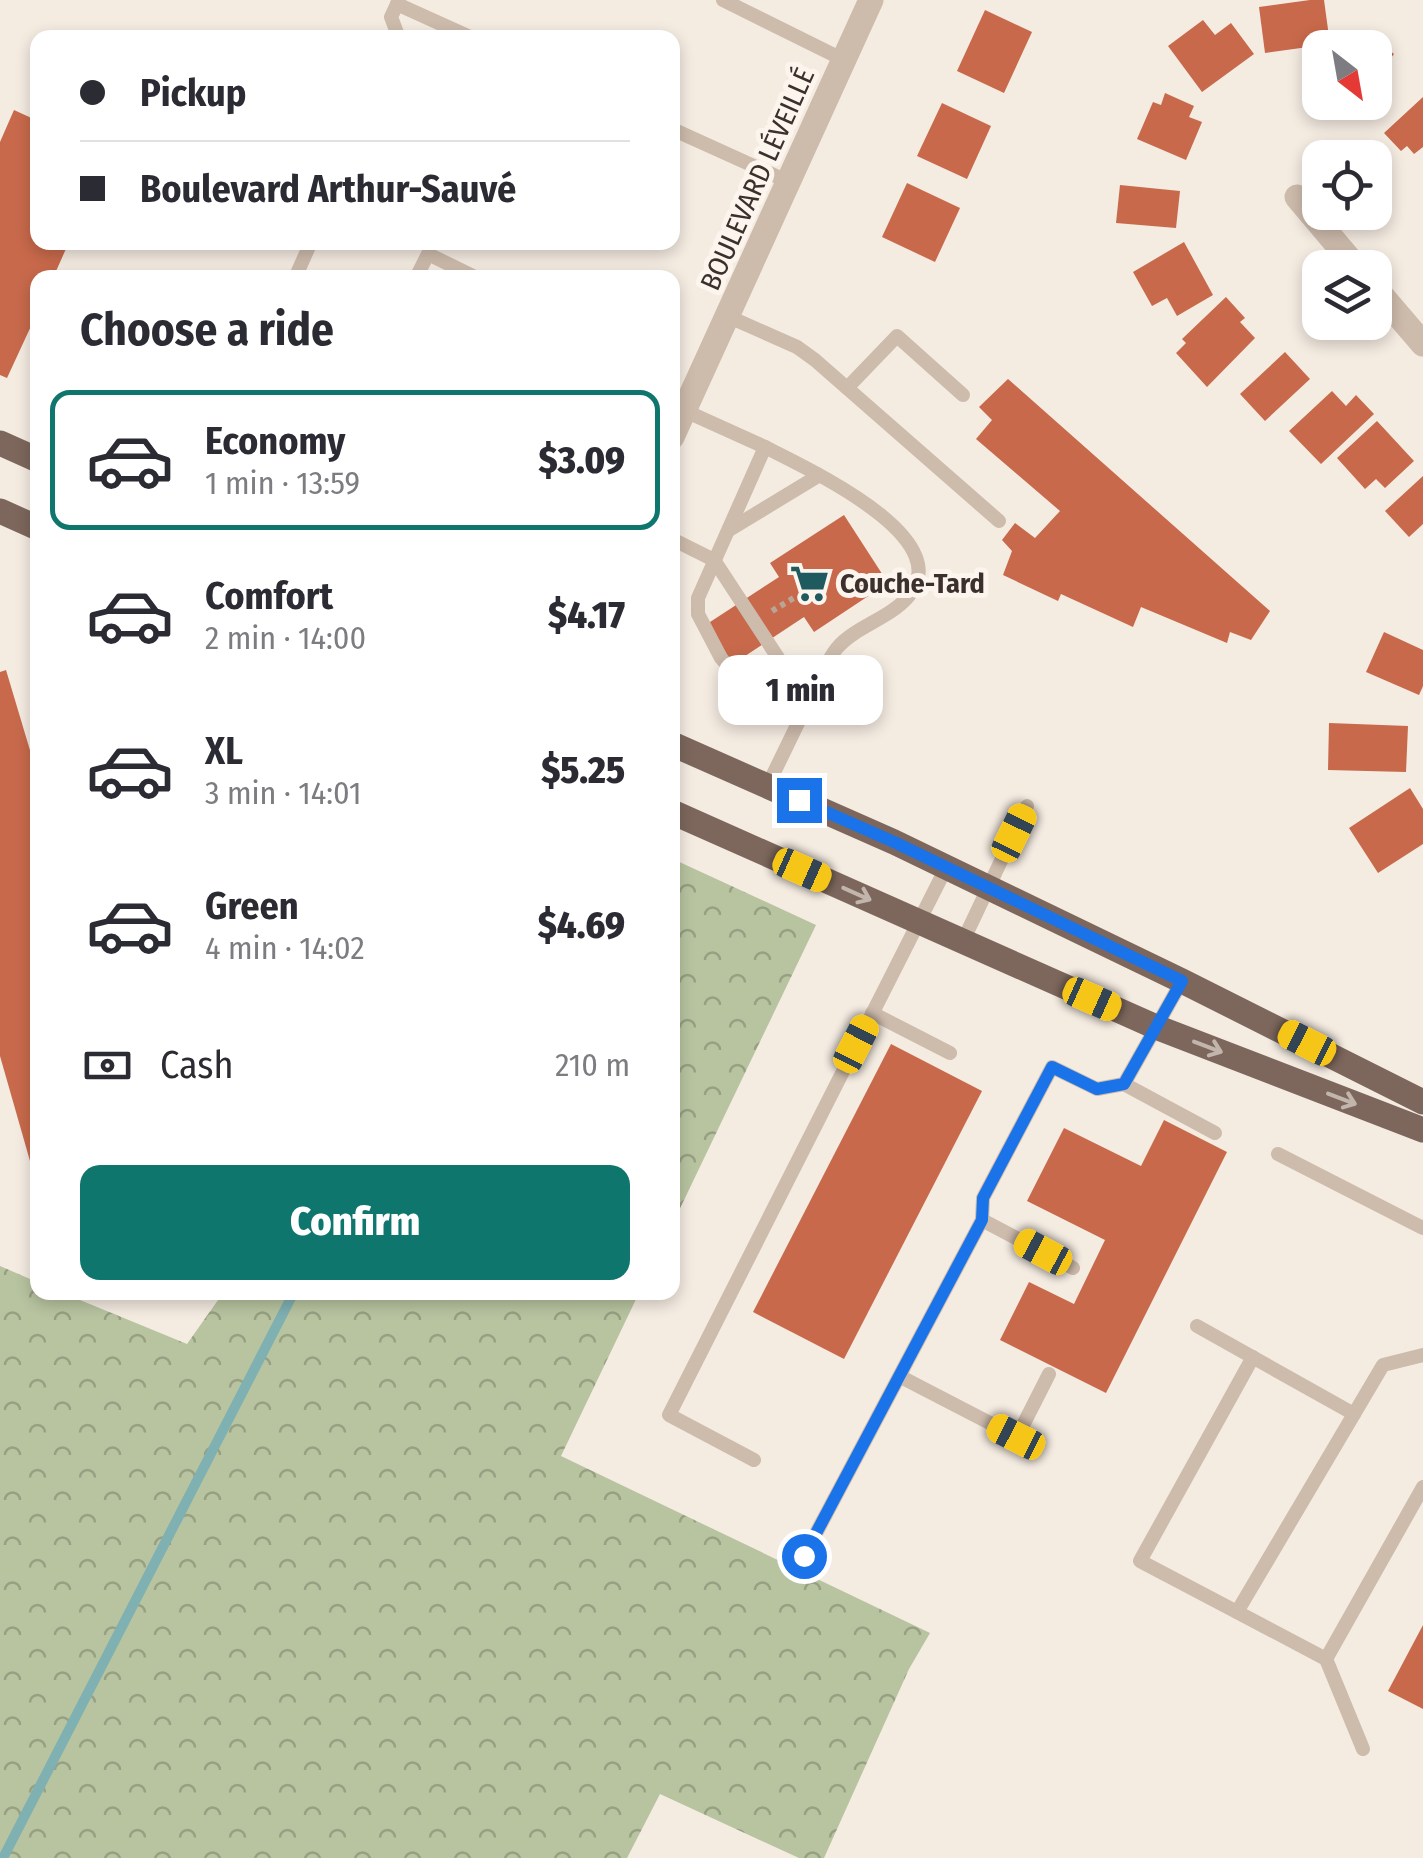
<!DOCTYPE html>
<meta charset="utf-8">
<style>
:root{--surface:#fff;--page:#f7f7f7;--text:#2b2b33;--muted:#7c7c81;--line:#e1e1e2;--accent:#0f766e}
body{margin:0;font-family:"Fira Sans Condensed",sans-serif;background:var(--page);color:var(--text);height:100vh;display:flex;flex-direction:column;font-size:38px;white-space:nowrap}
*{box-sizing:border-box;margin:0}
p{font-size:32px;color:var(--muted)}
.icon{flex:none;width:55px;height:55px;fill:none;stroke:currentColor;stroke-width:2;stroke-linecap:round;stroke-linejoin:round}
.map{position:relative;flex:1;overflow:hidden}
.side{position:absolute;left:30px;top:270px;width:650px;height:1030px;display:flex;flex-direction:column;background:var(--surface);border-radius:20px;box-shadow:0 5px 15px #0003}
.side>*{flex:none}
.guide{position:absolute;left:30px;top:30px;width:650px;height:220px;border-radius:20px;box-shadow:0 5px 15px #0003;display:grid;align-content:center;height:220px;padding:0 50px;background:var(--surface)}
.needle{width:65px;rotate:149deg}
.buttons{position:absolute;left:1302px;top:30px;display:grid;gap:20px}
.buttons a{display:grid;place-items:center;width:90px;height:90px;border-radius:20px;background:var(--surface);box-shadow:0 5px 15px #0003;font-size:50px}
.end{position:absolute;width:45px;height:45px;margin:-22px;border:12px solid #1a73e8;background:#fff;box-shadow:0 0 0 5px #fff}
.from{border-radius:50%}
.bubble{position:absolute;height:70px;border-radius:20px;background:var(--surface);box-shadow:0 5px 15px #0003;font-size:32px;font-weight:800;line-height:70px;text-align:center}
.car{position:absolute;width:30px;height:60px;margin:-30px -15px;border-radius:12px;box-shadow:0 0 8px 2px #0007;background:linear-gradient(#f5c518 24%,#345 0 40%,#f5c518 0 76%,#345 0 86%,#f5c518 0)}
.guide b{display:flex;align-items:center;gap:35px;height:95px;font-size:38px}
.guide b+b{border-top:2px solid var(--line)}
.guide i{width:25px;height:25px;background:var(--text)}
ul{padding:0;list-style:none}
li{display:flex;align-items:center;gap:30px;height:140px;margin:0 20px 15px;padding:0 30px;border:5px solid transparent;border-radius:20px}
li div{flex:1}
li b{display:block;font-size:38px}
li em{font-style:normal;font-weight:800}
li.selected{border-color:var(--accent)}
li>.icon{width:90px;height:90px;stroke-width:1.5}
h2{padding:0 50px;font-size:45px;line-height:120px}
.pay{display:flex;align-items:center;gap:25px;height:110px;padding:0 50px;font-size:38px}
.pay p{margin-inline-start:auto}
.primary-button{display:flex;gap:20px;margin-top:auto;padding:20px 50px}
.primary-button a{flex:1;height:115px;border-radius:20px;background:var(--accent);color:#fff;font-size:40px;font-weight:800;line-height:115px;text-align:center}
.map>svg:first-child{display:block}
</style>
<div class="map">
<svg width="1423" height="1858" viewBox="0 0 1423 1858">
<defs>
<pattern id="forest-crowns" width="20" height="18" patternUnits="userSpaceOnUse" patternTransform="scale(2.5)"><rect width="20" height="18" fill="#b8c4a0"/><path d="M2 6a3 3 0 1 1 6 0M12 15a3 3 0 1 1 6 0" fill="none" stroke="#97a083"/></pattern>
</defs>
<rect width="100%" height="100%" fill="#f4ebe1"/>
<!-- forest -->
<g fill="url(#forest-crowns)">
<polygon points="673,859 816,925 673,1223"/>
<polygon points="0,1266 37,1282 38,1292 63,1293 187,1344 223,1293 639,1293 561,1456 930,1633 909,1669 824,1858 799,1858 660,1794 627,1858 0,1858"/>
</g>
<g fill="none" stroke-linecap="round" stroke-linejoin="round">
<!-- stream -->
<polyline stroke="#7fb0b2" stroke-width="10" points="3,1858 294,1292"/>
</g>
<!-- building -->
<g fill="#c8694b">
<polygon points="1310,0 1324,0 1330,44 1265,53 1259,7"/>
<polygon points="985,10 1032,32 1004,93 957,71"/>
<polygon points="1203,20 1215,35 1231,23 1254,54 1202,92 1168,46"/>
<polygon points="1364,31 1394,54 1375,78 1375,48 1351,48"/>
<polygon points="1165,93 1194,106 1189,117 1202,122 1186,160 1137,139 1153,102 1161,105"/>
<polygon points="1423,97 1423,147 1414,154 1407,146 1401,151 1384,133"/>
<polygon points="942,103 991,126 967,179 917,156"/>
<polygon points="14,110 38,121 38,242 69,242 53,278 38,278 38,311 7,378 0,375 0,142"/>
<polygon points="907,183 960,208 935,262 882,237"/>
<polygon points="1120,185 1180,191 1176,228 1116,223"/>
<polygon points="1184,242 1213,295 1177,316 1167,298 1152,306 1133,272"/>
<polygon points="1226,297 1245,318 1240,322 1255,338 1207,387 1176,353 1186,343 1182,339"/>
<polygon points="1285,352 1310,379 1265,421 1240,394"/>
<polygon points="1008,379 1270,611 1251,640 1230,632 1227,643 1141,607 1133,627 1061,594 1058,601 1003,575 1012,551 1002,540 1015,523 1035,538 1060,511 976,439 992,420 979,407"/>
<polygon points="1332,391 1346,406 1356,395 1374,414 1321,464 1289,431"/>
<polygon points="1377,421 1414,461 1385,488 1376,479 1365,489 1337,458"/>
<polygon points="1423,476 1423,524 1409,537 1385,511"/>
<polygon points="844,515 888,583 814,632 804,617 733,664 707,624 779,577 770,563"/>
<polygon points="1384,632 1423,650 1423,686 1419,695 1366,672"/>
<polygon points="6,670 38,777 36,1182 0,1056 0,672"/>
<polygon points="1329,723 1408,726 1406,772 1328,770"/>
<polygon points="1410,788 1423,809 1423,844 1378,873 1349,828"/>
<polygon points="891,1044 982,1091 844,1359 753,1312"/>
<polygon points="1164,1120 1227,1152 1106,1393 1000,1340 1029,1282 1074,1304 1105,1240 1027,1201 1064,1128 1141,1166"/>
<polygon points="1423,1625 1423,1709 1388,1691"/>
</g>
<g fill="none" stroke-linecap="round" stroke-linejoin="round">
<!-- path -->
<polyline stroke="#b9a596" stroke-width="6" stroke-dasharray="5 5" stroke-linecap="butt" points="772,611 797,596"/>
<!-- lane -->
<g stroke="#cdbbac" stroke-width="14">
<polyline points="723,0 844,60"/>
<polyline points="397,4 472,38"/>
<polyline points="399,38 391,17 399,0"/>
<polyline points="672,129 789,182"/>
<polyline points="295,278 311,242"/>
<polyline points="416,278 428,254 477,278"/>
<polyline points="727,316 797,347 815,360 999,521"/>
<polyline points="847,388 897,336 963,395"/>
<polyline points="672,405 765,447 698,598 698,614 721,658 735,674 799,721 767,787"/>
<path d="M765,447C801,466 963,538 907,598C888,619 855,627 837,648C825,663 817,685 807,702"/>
<polyline points="729,530 818,476"/>
<polyline points="672,539 714,560 807,702 805,709"/>
<polyline points="963,941 1027,806"/>
<polyline points="872,1013 950,1053"/>
<polyline points="1124,1084 1215,1133"/>
<polyline points="1278,1154 1423,1228"/>
<polyline points="982,1220 1073,1268"/>
<polyline points="1197,1326 1354,1414"/>
<polyline points="1423,1355 1383,1365 1237,1612 1326,1659 1423,1487"/>
<polyline points="901,1377 1017,1437 1049,1374"/>
<polyline points="754,1460 669,1415 946,868"/>
<polyline points="804,1556 982,1220 983,1198 1052,1067 1097,1089 1124,1084 1182,981"/>
<polyline points="1237,1612 1140,1561 1253,1357"/>
<polyline points="1326,1659 1363,1749"/>
</g>
<!-- street -->
<g stroke="#cdbbac" stroke-width="25">
<polyline points="1297,197 1357,268"/>
<polyline points="1375,288 1423,344"/>
<polyline points="672,437 871,0"/>
</g>
<!-- primary -->
<g stroke="#7d675c" stroke-width="25">
<polyline points="0,443 38,460"/>
<polyline points="0,511 38,528"/>
<polyline points="672,744 894,842 1182,981 1423,1102"/>
<polyline points="672,812 1156,1027 1423,1130"/>
</g>
</g>
<!-- one-way arrows -->
<defs><path id="oneway-shaft" d="M-6 0H5M1.5-3L5.5 0L1.5 3" fill="none" stroke-width="1.6" stroke-linecap="round" stroke-linejoin="round" transform="scale(2.5)"/></defs>
<g stroke="#c2b5ac">
<use href="#oneway-shaft" transform="translate(857 894) rotate(24)"/>
<use href="#oneway-shaft" transform="translate(1208 1047) rotate(21)"/>
<use href="#oneway-shaft" transform="translate(1342 1099) rotate(21)"/>
</g>
<g fill="none" stroke-linecap="round" stroke-linejoin="round">
<!-- route -->
<polyline stroke="#1a73e8" stroke-width="12" points="799,800 894,842 1182,981 1124,1084 1097,1089 1052,1067 983,1198 982,1220 804,1556"/>
</g>
<!-- icons -->
<defs>
<symbol id="supermarket-bare" viewBox="-9 -9 18 18"><path d="M-6-5.5h2.5l.6 2H6L4.5 2H-2.5L-4.4-4H-6ZM-1.5 3.2a1.3 1.3 0 1 0 .1 0ZM3 3.2a1.3 1.3 0 1 0 .1 0Z" fill="#1f5a5e" stroke="#fbf5ee" stroke-width="2.5" paint-order="stroke"/></symbol>
</defs>
<g fill-rule="evenodd">
<use href="#supermarket-bare" x="782" y="556" width="55" height="55"/>
</g>
<g text-anchor="middle" stroke-width="10" stroke-linejoin="round" paint-order="stroke">
<!-- street labels -->
<g font-size="28" fill="#3b302b" stroke="#fbf5ee">
<text transform="translate(757 179) rotate(-66)" y="10">BOULEVARD LÉVEILLÉ</text>
</g>
<!-- poi labels -->
<g font-size="28" font-weight="bold" fill="#3b302b" stroke="#fbf5ee" text-anchor="start">
<text x="840" y="593">Couche-Tard</text>
</g>
</g>
</svg>
<div class="buttons">
<a><svg class="needle" viewBox="-14 -14 28 28"><path d="M0-13l5 13h-10z" fill="#e53935"/><path d="M0 13l5-13h-10z" fill="#7c7c81"/></svg></a>
<a><svg class="icon" aria-label="locate" viewBox="0 0 24 24"><circle cx="12" cy="12" r="6"/><path d="M12 2v4M12 18v4M2 12h4M18 12h4"/></svg></a>
<a><svg class="icon" aria-label="layers" viewBox="0 0 24 24"><path d="M12 4l9 5-9 5-9-5zM3 14l9 5 9-5"/></svg></a>
</div>
<i class="end from" style="left:804px;top:1556px"></i>
<i class="end" style="left:799px;top:800px"></i>
<div class="bubble" style="left:718px;top:655px;width:165px">1 min</div>
<i class="car" style="left:1014px;top:833px;rotate:26deg"></i>
<i class="car" style="left:802px;top:870px;rotate:114deg"></i>
<i class="car" style="left:1092px;top:999px;rotate:114deg"></i>
<i class="car" style="left:1307px;top:1043px;rotate:297deg"></i>
<i class="car" style="left:856px;top:1044px;rotate:27deg"></i>
<i class="car" style="left:1043px;top:1252px;rotate:298deg"></i>
<i class="car" style="left:1016px;top:1437px;rotate:297deg"></i>
<div class="guide">
<b><i class="from"></i>Pickup</b>
<b><i></i>Boulevard Arthur-Sauvé</b>
</div>
<section class="side">
<h2>Choose a ride</h2>
<ul>
<li class="selected"><svg class="icon" aria-label="car" viewBox="0 0 24 24"><path d="M5 17H2v-5l4-1 3-4h7l3 4 3 1v5h-3M9 17h6M6 11h13"/><circle cx="7" cy="17" r="2"/><circle cx="17" cy="17" r="2"/></svg><div><b>Economy</b><p>1 min · 13:59</p></div><em>$3.09</em></li>
<li><svg class="icon" aria-label="car" viewBox="0 0 24 24"><path d="M5 17H2v-5l4-1 3-4h7l3 4 3 1v5h-3M9 17h6M6 11h13"/><circle cx="7" cy="17" r="2"/><circle cx="17" cy="17" r="2"/></svg><div><b>Comfort</b><p>2 min · 14:00</p></div><em>$4.17</em></li>
<li><svg class="icon" aria-label="car" viewBox="0 0 24 24"><path d="M5 17H2v-5l4-1 3-4h7l3 4 3 1v5h-3M9 17h6M6 11h13"/><circle cx="7" cy="17" r="2"/><circle cx="17" cy="17" r="2"/></svg><div><b>XL</b><p>3 min · 14:01</p></div><em>$5.25</em></li>
<li><svg class="icon" aria-label="car" viewBox="0 0 24 24"><path d="M5 17H2v-5l4-1 3-4h7l3 4 3 1v5h-3M9 17h6M6 11h13"/><circle cx="7" cy="17" r="2"/><circle cx="17" cy="17" r="2"/></svg><div><b>Green</b><p>4 min · 14:02</p></div><em>$4.69</em></li>
</ul>
<div class="pay"><svg class="icon" aria-label="cash" viewBox="0 0 24 24"><path d="M3 7h18v10H3z"/><circle cx="12" cy="12" r="2"/></svg>Cash<p>210 m</p></div>
<div class="primary-button"><a>Confirm</a></div>
</section>
</div>
